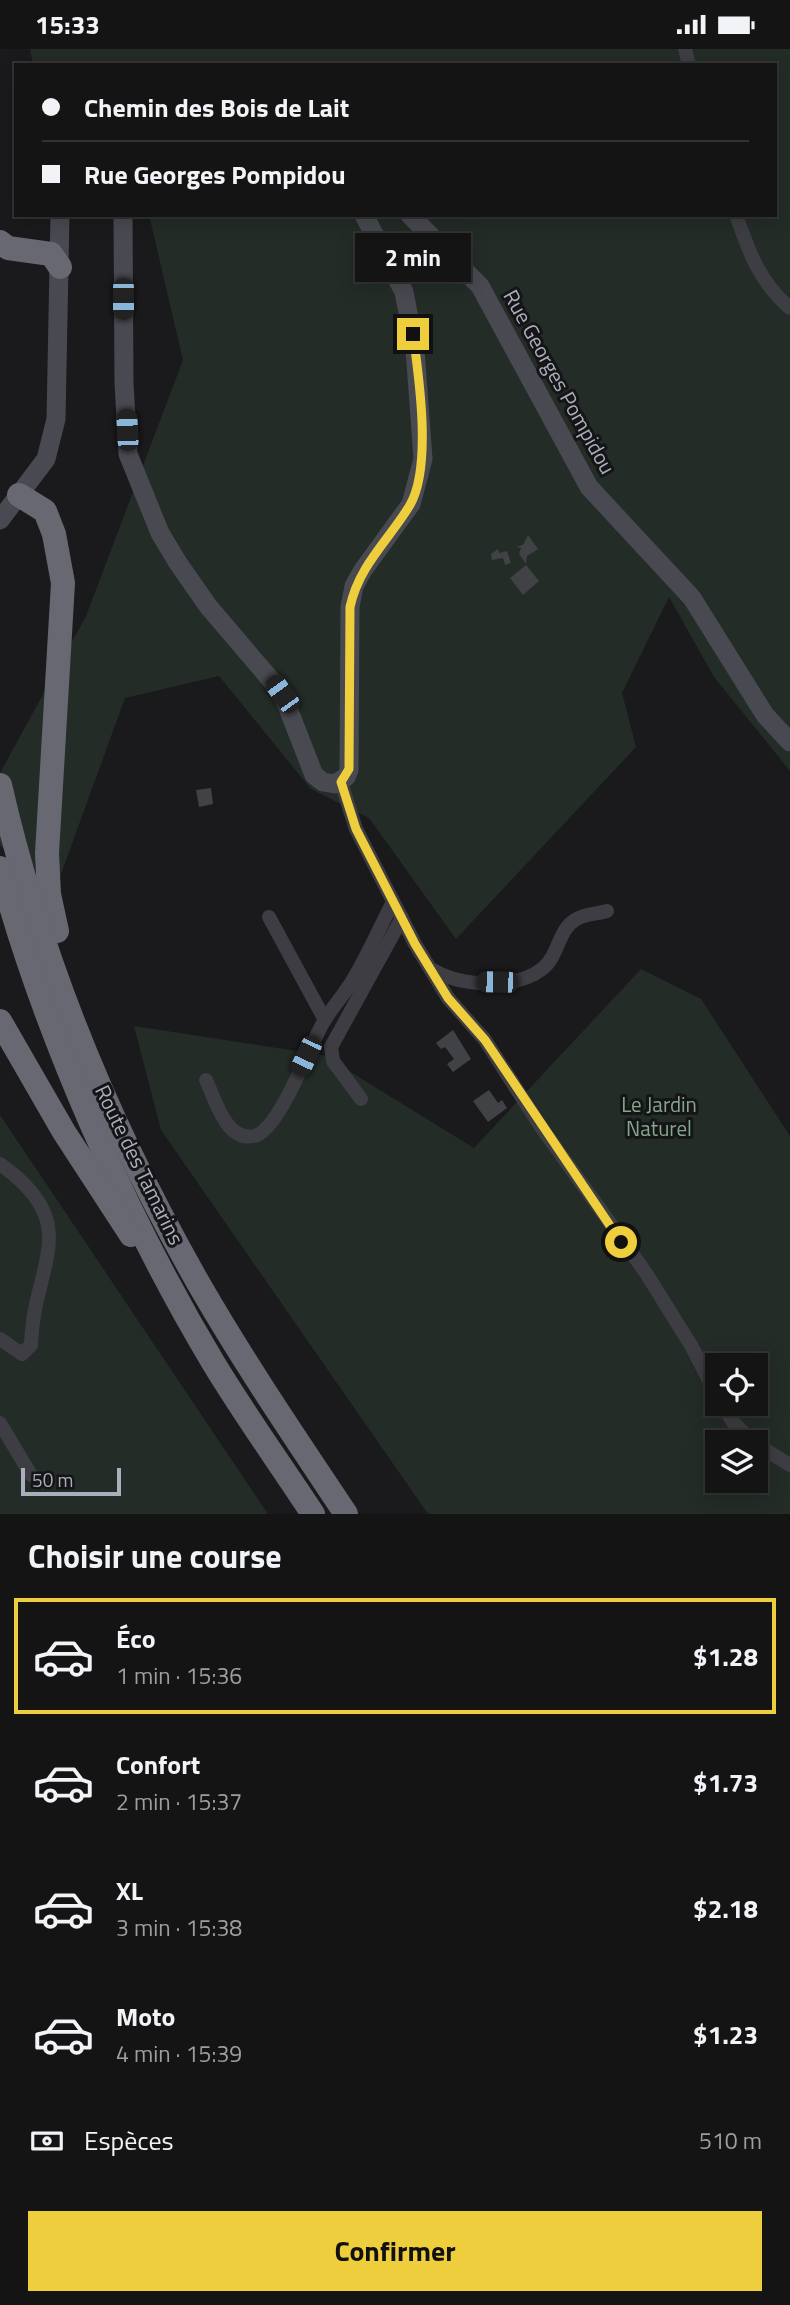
<!DOCTYPE html>
<html lang="fr">
<meta charset="utf-8">
<style>
:root{--surface:#141415;--page:#212122;--text:#f1f3f6;--muted:#9d9ea0;--line:#333334;--accent:#efce3e}
body{margin:0;font-family:"Titillium Web",sans-serif;background:var(--page);color:var(--text);height:100vh;display:flex;flex-direction:column;font-size:26px;white-space:nowrap}
*{box-sizing:border-box;margin:0}
p{font-size:23px;color:var(--muted)}
.icon{flex:none;width:38px;height:38px;fill:none;stroke:currentColor;stroke-width:2;stroke-linecap:round;stroke-linejoin:round}
.map{position:relative;height:1465px;overflow:hidden}
.details{display:flex;flex-direction:column;background:var(--surface);flex:1}
.details>*{flex:none}
.top-card{position:absolute;left:14px;top:14px;width:763px;height:154px;border-radius:0px;box-shadow:0 4px 18px #0003,0 0 0 2px var(--line);display:grid;align-content:center;height:154px;padding:0 28px;background:var(--surface)}
.controls{position:absolute;left:705px;top:1304px;display:grid;gap:14px}
.controls a{display:grid;place-items:center;width:63px;height:63px;border-radius:0px;background:var(--surface);box-shadow:0 4px 18px #0003,0 0 0 2px var(--line);font-size:35px}
.scale{position:absolute;left:21px;bottom:18px;width:100px;box-sizing:border-box;padding-left:7px;border:4px solid #acafbb;border-top:0;font-size:19px;line-height:24px;white-space:nowrap;color:#acafbb;-webkit-text-stroke:5px #151517;paint-order:stroke}
.end{position:absolute;width:32px;height:32px;margin:-16px;border:9px solid #efce3e;background:#111;box-shadow:0 0 0 4px #111}
.from{border-radius:50%}
.bubble{position:absolute;height:49px;border-radius:0px;background:var(--surface);box-shadow:0 4px 18px #0003,0 0 0 2px var(--line);font-size:23px;font-weight:700;line-height:49px;text-align:center}
.car{position:absolute;width:21px;height:42px;margin:-21px -10px;border-radius:9px;box-shadow:0 0 5px 2px #0007;background:linear-gradient(#222 24%,#8ab4d8 0 40%,#222 0 76%,#8ab4d8 0 86%,#222 0)}
.top-card b{display:flex;align-items:center;gap:24px;height:66px;font-size:26px}
.top-card b+b{border-top:2px solid var(--line)}
.top-card i{width:18px;height:18px;background:var(--text)}
ul{padding:0;list-style:none}
li{display:flex;align-items:center;gap:21px;height:116px;margin:0 14px 10px;padding:0 14px;border:4px solid transparent;border-radius:0px}
li div{flex:1}
li b{display:block;font-size:26px}
li em{font-style:normal;font-weight:700}
li.current{border-color:var(--accent)}
li>.icon{width:63px;height:63px;stroke-width:1.5}
h2{padding:0 28px;font-size:32px;line-height:84px}
.pay{display:flex;align-items:center;gap:18px;height:77px;padding:0 28px;font-size:26px}
.pay p{margin-inline-start:auto}
.cta{display:flex;gap:14px;margin-top:auto;padding:14px 28px}
.cta a{flex:1;height:80px;border-radius:0px;background:var(--accent);color:#111;font-size:28px;font-weight:700;line-height:80px;text-align:center}
.status{display:flex;justify-content:space-between;align-items:center;height:49px;padding:0 35px;background:var(--surface);direction:ltr}
.status svg{height:19px;fill:currentColor}
.map>svg:first-child{display:block}
</style>
<div class="status"><b>15:33</b><svg viewBox="0 0 49 12"><path d="M0 12V9h3v3zM5 12V6h3v6zM10 12V3h3v9zM15 12V0h3v12zM26 1h20v11H26zM47 4h2v5h-2z"/></svg></div>
<div class="map">
<svg width="790" height="1465" viewBox="0 0 790 1465">
<rect width="100%" height="100%" fill="#1a1a1c"/>
<!-- green -->
<g fill="#232c26" fill-rule="evenodd">
<polygon points="30,0 790,0 790,722 714,628 669,548 622,644 636,698 456,890 369,769 311,740 219,627 125,649 53,847 59,861 0,796 0,724 86,567 183,311 149,166 775,166 775,16 33,16"/>
<path d="M641,920L701,950L790,1087V1465H428L161,1081L134,977L323,1006L474,1099ZM718,1316H756V1354H718ZM718,1393H756V1432H718Z"/>
<polygon points="0,1066 268,1465 0,1465"/>
</g>
<!-- building -->
<g fill="#414246">
<polygon points="528,486 538,500 527,507 526,515 519,505 521,499 516,498 523,496"/>
<polygon points="498,500 499,504 507,502 511,514 505,516 503,509 492,511 491,505"/>
<polygon points="526,516 539,532 523,546 510,529"/>
<polygon points="211,739 213,755 199,758 196,741"/>
<polygon points="453,981 471,1010 453,1023 447,1015 454,1010 445,998 441,1000 436,994"/>
<polygon points="489,1041 498,1054 502,1051 507,1059 488,1073 473,1052"/>
</g>
<g fill="none" stroke-linecap="round" stroke-linejoin="round">
<!-- street -->
<g stroke="#3d3d43" stroke-width="14">
<polyline points="685,0 689,16"/>
<path d="M736,166C749,203 760,234 790,259"/>
<polyline points="341,733 356,780 415,895 448,949 485,991 541,1078 646,1224 692,1298 718,1349"/>
<polyline points="269,868 325,971"/>
<path d="M433,921C460,937 515,941 542,920C559,907 558,881 575,871C583,865 597,865 607,862"/>
<path d="M206,1031C215,1050 226,1093 254,1087C279,1082 310,996 323,974C332,958 345,945 354,929C368,905 380,878 393,853"/>
<polyline points="361,1050 333,1012 331,998 402,869"/>
<path d="M0,1115C86,1176 33,1215 31,1296L22,1305L0,1290"/>
<polyline points="721,1354 733,1373 753,1393"/>
<polyline points="0,1374 31,1426"/>
<polyline points="756,1395 790,1416"/>
</g>
<!-- secondary -->
<g stroke="#494951" stroke-width="19">
<polyline points="123,166 124,334 128,405 160,484 178,514 208,557 282,644 314,726 323,733 335,735 346,728 349,721 350,558 354,537 363,521 411,455 423,410 415,300 404,243 364,166"/>
<polyline points="410,166 480,237 589,438 692,549 765,666 790,693"/>
<polyline points="0,471 46,410 56,370 60,166"/>
</g>
<!-- highway -->
<g stroke="#676872" stroke-width="24">
<polyline points="0,193 8,199 51,205 60,218"/>
<polyline points="19,446 45,462 54,485 63,534 47,804 49,845 57,882"/>
<path d="M0,736C40,911 111,1081 200,1237C245,1315 296,1390 346,1465"/>
<path d="M0,819C44,982 127,1170 214,1315C245,1366 280,1415 313,1465"/>
<polyline points="0,972 64,1083 131,1186"/>
</g>
</g>
<g fill="none" stroke-linecap="round" stroke-linejoin="round">
<!-- route -->
<path stroke="#efce3e" stroke-width="9" d="M413,285C419,328 432,418 410,456C389,491 359,516 350,558L349,720L341,733L356,780L415,895L448,949L485,991L621,1193"/>
</g>
<g text-anchor="middle" stroke-width="6" stroke-linejoin="round" paint-order="stroke">
<!-- street labels -->
<g font-size="21" fill="#acafbb" stroke="#151517">
<text transform="translate(559 333) rotate(61)" y="7">Rue Georges Pompidou</text>
<text transform="translate(139 1116) rotate(64)" y="7">Route des Tamarins</text>
</g>
<!-- park labels -->
<g font-size="21" fill="#84a68b" stroke="#151517">
<text x="659" y="1063">Le Jardin<tspan x="659" dy="24">Naturel</tspan></text>
</g>
</g>
</svg>
<div class="controls">
<a><svg class="icon" aria-label="locate" viewBox="0 0 24 24"><circle cx="12" cy="12" r="6"/><path d="M12 2v4M12 18v4M2 12h4M18 12h4"/></svg></a>
<a><svg class="icon" aria-label="layers" viewBox="0 0 24 24"><path d="M12 4l9 5-9 5-9-5zM3 14l9 5 9-5"/></svg></a>
</div>
<div class="scale">50 m</div>
<i class="end from" style="left:621px;top:1193px"></i>
<i class="end" style="left:413px;top:285px"></i>
<div class="bubble" style="left:355px;top:184px;width:116px">2 min</div>
<i class="car" style="left:123px;top:250px;rotate:180deg"></i>
<i class="car" style="left:127px;top:381px;rotate:357deg"></i>
<i class="car" style="left:282px;top:645px;rotate:324deg"></i>
<i class="car" style="left:497px;top:933px;rotate:271deg"></i>
<i class="car" style="left:306px;top:1007px;rotate:205deg"></i>
<div class="top-card">
<b><i class="from"></i>Chemin des Bois de Lait</b>
<b><i></i>Rue Georges Pompidou</b>
</div>
</div>
<section class="details">
<h2>Choisir une course</h2>
<ul>
<li class="current"><svg class="icon" aria-label="car" viewBox="0 0 24 24"><path d="M5 17H2v-5l4-1 3-4h7l3 4 3 1v5h-3M9 17h6M6 11h13"/><circle cx="7" cy="17" r="2"/><circle cx="17" cy="17" r="2"/></svg><div><b>Éco</b><p>1 min · 15:36</p></div><em>$1.28</em></li>
<li><svg class="icon" aria-label="car" viewBox="0 0 24 24"><path d="M5 17H2v-5l4-1 3-4h7l3 4 3 1v5h-3M9 17h6M6 11h13"/><circle cx="7" cy="17" r="2"/><circle cx="17" cy="17" r="2"/></svg><div><b>Confort</b><p>2 min · 15:37</p></div><em>$1.73</em></li>
<li><svg class="icon" aria-label="car" viewBox="0 0 24 24"><path d="M5 17H2v-5l4-1 3-4h7l3 4 3 1v5h-3M9 17h6M6 11h13"/><circle cx="7" cy="17" r="2"/><circle cx="17" cy="17" r="2"/></svg><div><b>XL</b><p>3 min · 15:38</p></div><em>$2.18</em></li>
<li><svg class="icon" aria-label="car" viewBox="0 0 24 24"><path d="M5 17H2v-5l4-1 3-4h7l3 4 3 1v5h-3M9 17h6M6 11h13"/><circle cx="7" cy="17" r="2"/><circle cx="17" cy="17" r="2"/></svg><div><b>Moto</b><p>4 min · 15:39</p></div><em>$1.23</em></li>
</ul>
<div class="pay"><svg class="icon" aria-label="cash" viewBox="0 0 24 24"><path d="M3 7h18v10H3z"/><circle cx="12" cy="12" r="2"/></svg>Espèces<p>510 m</p></div>
<div class="cta"><a>Confirmer</a></div>
</section>
